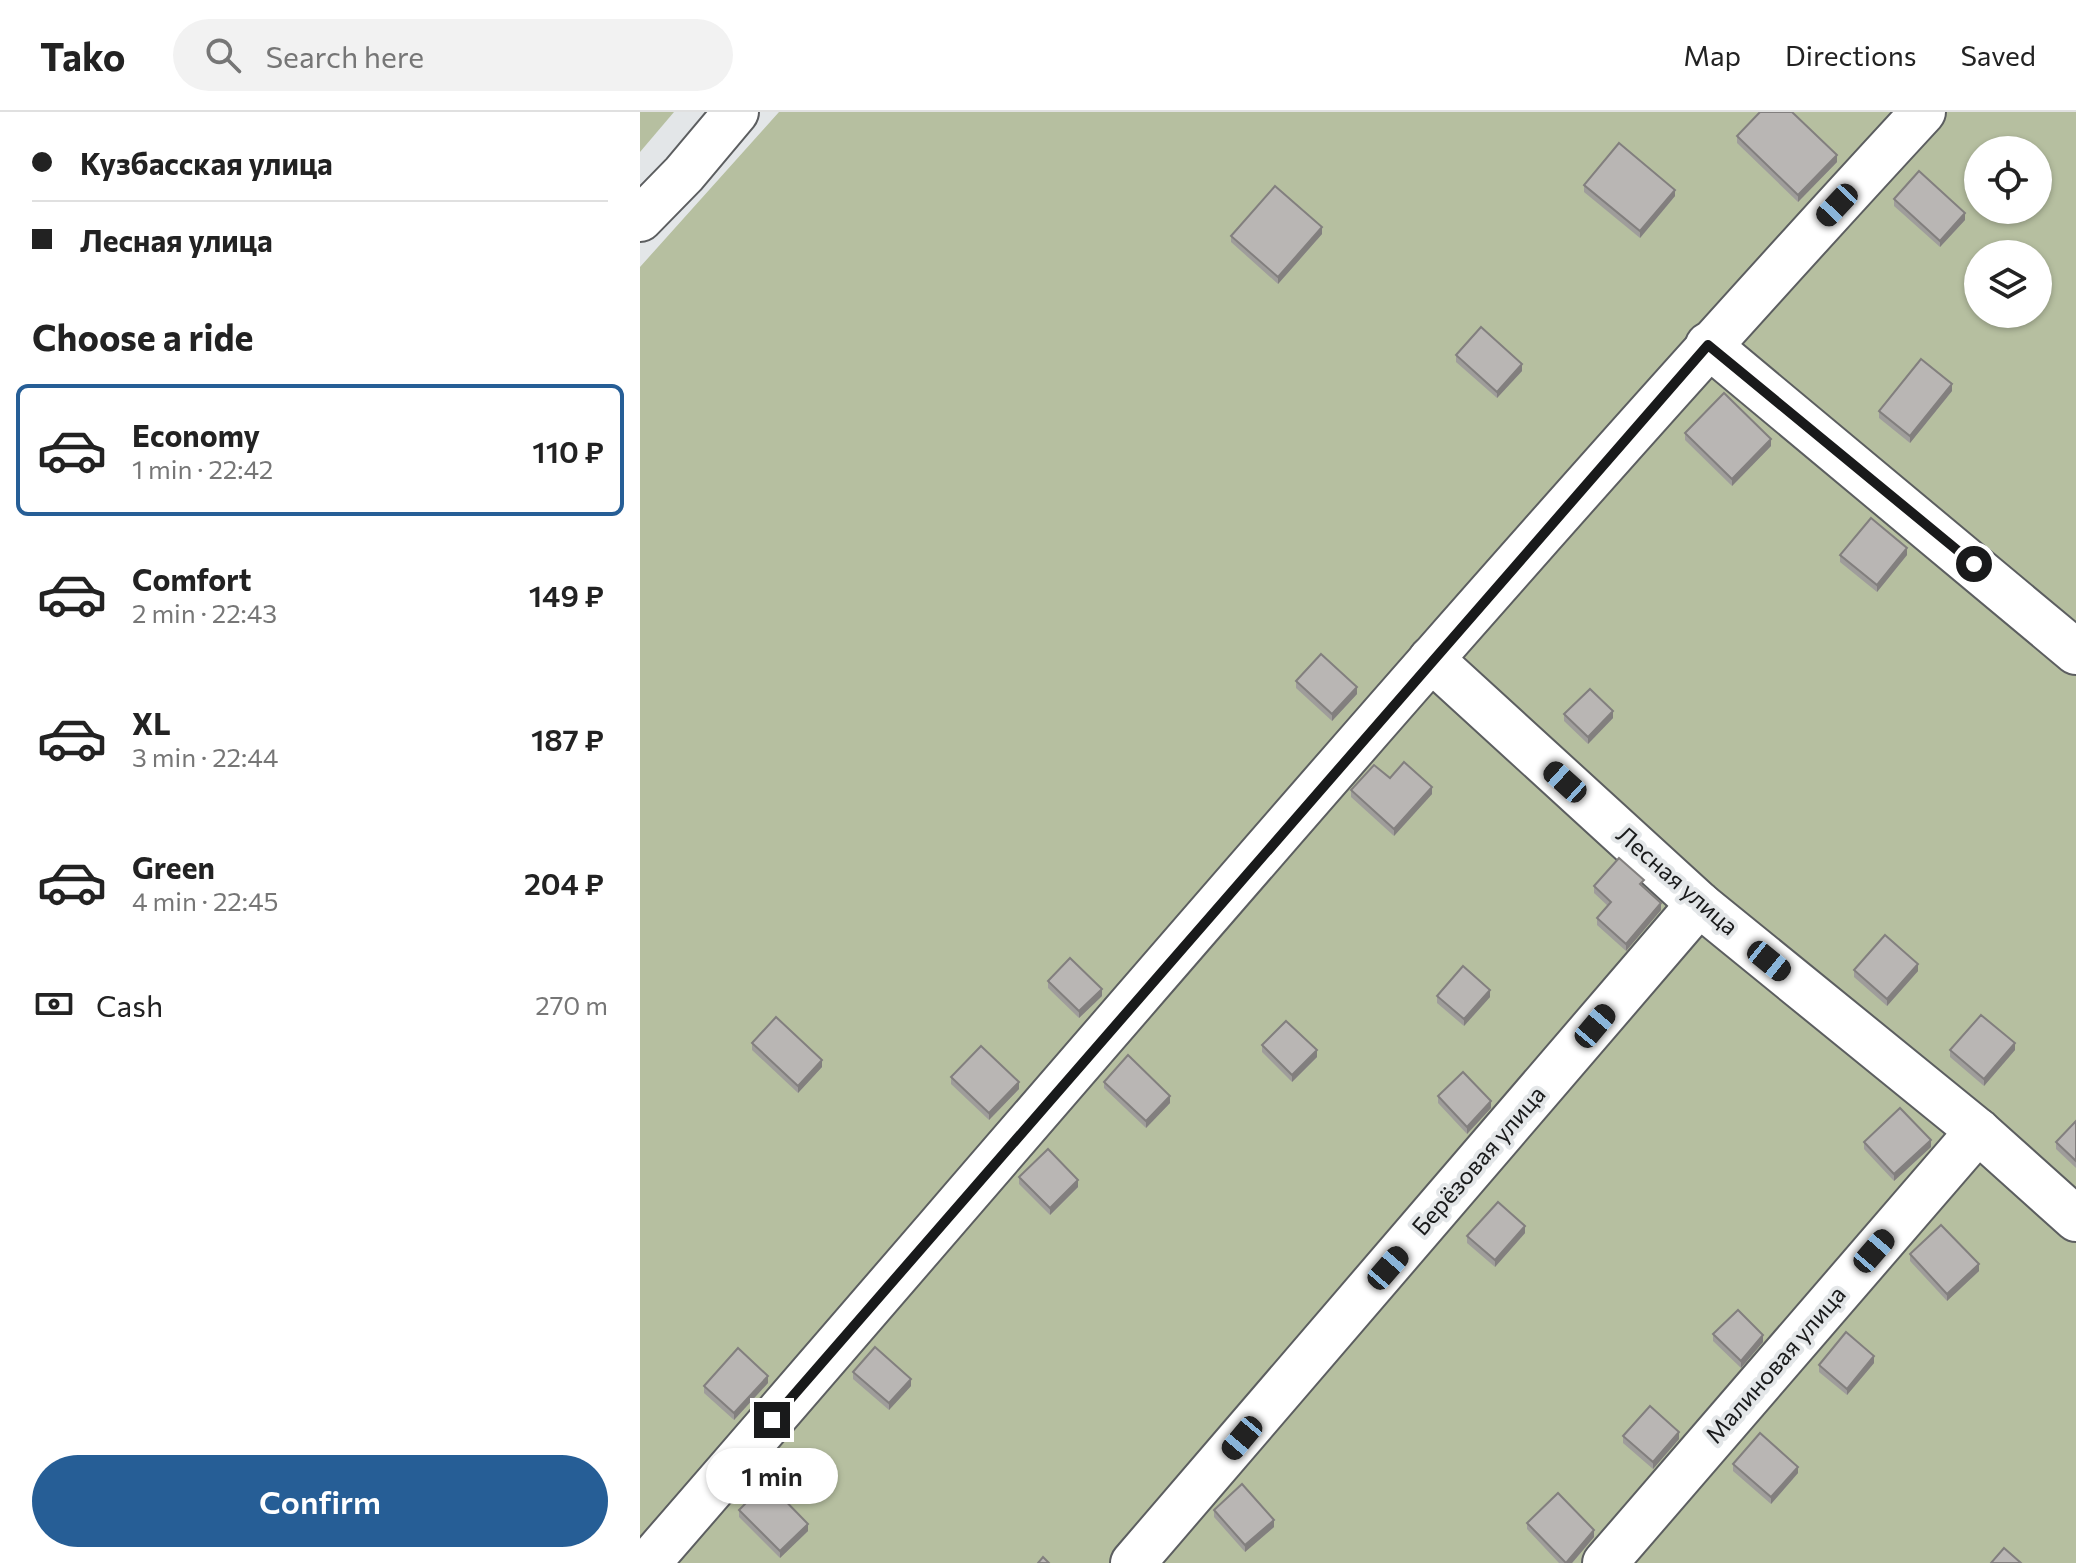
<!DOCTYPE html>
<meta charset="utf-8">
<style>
:root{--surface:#fff;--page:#f2f2f2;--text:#222;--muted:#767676;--line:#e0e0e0;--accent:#265e96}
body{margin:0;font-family:Commissioner,sans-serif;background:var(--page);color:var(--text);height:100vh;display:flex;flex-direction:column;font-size:30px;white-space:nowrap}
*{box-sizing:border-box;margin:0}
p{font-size:26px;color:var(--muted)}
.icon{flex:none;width:44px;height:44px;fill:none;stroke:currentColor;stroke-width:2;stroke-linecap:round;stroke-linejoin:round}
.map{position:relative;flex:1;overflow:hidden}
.panel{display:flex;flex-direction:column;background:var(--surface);width:640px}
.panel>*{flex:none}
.top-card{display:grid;align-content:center;height:176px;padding:0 32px;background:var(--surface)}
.controls{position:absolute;left:1324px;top:24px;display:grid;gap:16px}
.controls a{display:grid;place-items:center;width:88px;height:88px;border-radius:50%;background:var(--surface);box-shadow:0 2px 6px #0004;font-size:40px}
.end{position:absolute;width:36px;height:36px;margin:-18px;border:10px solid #191a1b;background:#fff;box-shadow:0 0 0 4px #fff}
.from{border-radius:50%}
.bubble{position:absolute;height:56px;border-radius:28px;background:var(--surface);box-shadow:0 2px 6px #0004;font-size:26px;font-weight:600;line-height:56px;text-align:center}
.car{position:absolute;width:24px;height:48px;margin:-24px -12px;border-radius:10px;box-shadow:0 0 6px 2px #0007;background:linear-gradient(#222 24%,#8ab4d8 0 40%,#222 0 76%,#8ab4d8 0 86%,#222 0)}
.top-card b{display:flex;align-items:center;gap:28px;height:76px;font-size:30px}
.top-card b+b{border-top:2px solid var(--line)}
.top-card i{width:20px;height:20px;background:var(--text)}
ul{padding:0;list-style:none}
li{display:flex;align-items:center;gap:24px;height:132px;margin:0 16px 12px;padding:0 16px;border:4px solid transparent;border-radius:12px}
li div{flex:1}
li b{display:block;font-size:30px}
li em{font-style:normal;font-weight:600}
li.selected{border-color:var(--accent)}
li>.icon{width:72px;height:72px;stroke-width:1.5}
h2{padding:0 32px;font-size:36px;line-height:96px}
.pay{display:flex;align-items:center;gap:20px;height:88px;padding:0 32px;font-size:30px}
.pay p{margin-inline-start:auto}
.action{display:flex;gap:16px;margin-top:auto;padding:16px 32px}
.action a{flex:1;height:92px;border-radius:48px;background:var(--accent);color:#fff;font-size:32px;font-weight:600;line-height:92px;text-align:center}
header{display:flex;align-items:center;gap:48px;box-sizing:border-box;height:112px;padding:0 40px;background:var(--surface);border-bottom:2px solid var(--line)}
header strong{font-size:38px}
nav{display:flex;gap:44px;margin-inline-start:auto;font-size:28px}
.search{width:560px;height:72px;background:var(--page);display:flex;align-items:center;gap:20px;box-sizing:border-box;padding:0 28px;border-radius:44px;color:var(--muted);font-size:30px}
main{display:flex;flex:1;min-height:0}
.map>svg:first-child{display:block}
</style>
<header>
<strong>Tako</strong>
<div class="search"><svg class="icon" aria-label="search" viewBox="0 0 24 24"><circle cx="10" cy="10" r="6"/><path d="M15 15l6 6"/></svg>Search here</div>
<nav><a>Map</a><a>Directions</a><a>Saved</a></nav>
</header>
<main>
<section class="panel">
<div class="top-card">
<b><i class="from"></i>Кузбасская улица</b>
<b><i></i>Лесная улица</b>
</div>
<h2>Choose a ride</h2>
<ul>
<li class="selected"><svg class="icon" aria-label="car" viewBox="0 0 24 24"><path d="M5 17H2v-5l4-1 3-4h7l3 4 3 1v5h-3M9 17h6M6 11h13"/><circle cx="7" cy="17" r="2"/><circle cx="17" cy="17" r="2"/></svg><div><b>Economy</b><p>1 min · 22:42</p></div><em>110 ₽</em></li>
<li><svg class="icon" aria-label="car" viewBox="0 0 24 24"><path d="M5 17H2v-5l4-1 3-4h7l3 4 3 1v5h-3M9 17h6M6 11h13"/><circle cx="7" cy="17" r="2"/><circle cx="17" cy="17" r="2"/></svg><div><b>Comfort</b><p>2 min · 22:43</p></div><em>149 ₽</em></li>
<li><svg class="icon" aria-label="car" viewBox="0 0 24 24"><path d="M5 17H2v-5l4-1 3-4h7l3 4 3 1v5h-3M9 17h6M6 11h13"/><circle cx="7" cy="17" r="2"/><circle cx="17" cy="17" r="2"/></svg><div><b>XL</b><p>3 min · 22:44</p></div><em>187 ₽</em></li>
<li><svg class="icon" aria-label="car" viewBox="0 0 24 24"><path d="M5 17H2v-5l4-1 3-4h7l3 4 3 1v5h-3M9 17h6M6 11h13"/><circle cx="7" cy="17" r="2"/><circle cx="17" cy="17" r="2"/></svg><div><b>Green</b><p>4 min · 22:45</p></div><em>204 ₽</em></li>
</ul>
<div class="pay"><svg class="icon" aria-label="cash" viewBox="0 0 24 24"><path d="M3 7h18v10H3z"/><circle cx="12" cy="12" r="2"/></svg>Cash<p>270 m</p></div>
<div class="action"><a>Confirm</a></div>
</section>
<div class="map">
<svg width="1436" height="1451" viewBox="0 0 1436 1451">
<rect width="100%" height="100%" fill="#e3e6e8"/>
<!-- green -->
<g fill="#b6bfa0" fill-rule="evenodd">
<polygon points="0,0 34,0 0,40"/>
<path d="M139,0H1436V1451H0V155ZM1338,38H1398V98H1338ZM1338,142H1398V202H1338Z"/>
</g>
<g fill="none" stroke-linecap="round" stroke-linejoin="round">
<defs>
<g id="minor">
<polyline points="0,107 44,62 96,0"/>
<polyline points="1068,233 1436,540"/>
<polyline points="791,547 1059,792 1338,1019 1436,1107"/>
<path d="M8,1451C430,965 846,473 1283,0"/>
<polyline points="493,1451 1059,792"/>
<polyline points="965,1451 1338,1019"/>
</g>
</defs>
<!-- minor casing -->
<use href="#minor" stroke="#5c5e60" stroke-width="48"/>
<!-- minor -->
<use href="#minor" stroke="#fff" stroke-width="44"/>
</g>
<!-- wall -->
<g fill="#9f9d9b">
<polygon points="1097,24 1197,50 1158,90 1097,31"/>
<polygon points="944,73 1035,84 1000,126 944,80"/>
<polygon points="1254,87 1325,108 1300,135 1254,94"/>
<polygon points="682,122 638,172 591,130 591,124"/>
<polygon points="816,243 882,259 857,286 816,250"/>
<polygon points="1312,279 1270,331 1239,306 1239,299"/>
<polygon points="1045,321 1131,334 1092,374 1045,328"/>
<polygon points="1200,443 1267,443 1237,480 1200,450"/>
<polygon points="656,569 717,582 692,609 656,576"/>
<polygon points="924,602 973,606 948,632 924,609"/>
<polygon points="750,666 792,682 754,724 711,685 711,678"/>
<polygon points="954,774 1004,775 1021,798 986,839 957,813 957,806 968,794 954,781"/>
<polygon points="1214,858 1278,859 1247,894 1214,865"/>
<polygon points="408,869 462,884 439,906 408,876"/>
<polygon points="797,884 850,885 824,914 797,891"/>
<polygon points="112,931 182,955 158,981 112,938"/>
<polygon points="622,933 677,945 652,970 622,940"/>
<polygon points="1310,938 1375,938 1344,974 1310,945"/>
<polygon points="311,965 379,977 349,1008 311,972"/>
<polygon points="464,970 530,991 506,1016 464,976"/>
<polygon points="798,984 851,996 827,1022 798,991"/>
<polygon points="1436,1009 1436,1056 1416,1037 1416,1030"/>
<polygon points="1224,1030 1291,1035 1254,1069 1224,1037"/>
<polygon points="379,1065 438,1075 410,1103 379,1072"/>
<polygon points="885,1121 855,1155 827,1131 827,1124"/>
<polygon points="1270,1142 1339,1159 1307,1189 1270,1149"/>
<polygon points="1073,1222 1123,1230 1101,1256 1073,1229"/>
<polygon points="1234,1251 1207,1283 1179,1260 1179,1253"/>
<polygon points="213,1260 271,1274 249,1298 213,1267"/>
<polygon points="128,1271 94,1308 64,1281 64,1274"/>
<polygon points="983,1324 1039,1327 1013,1357 983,1331"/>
<polygon points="1093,1352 1158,1361 1131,1392 1093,1359"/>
<polygon points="99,1398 168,1419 140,1446 99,1405"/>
<polygon points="574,1398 634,1415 605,1440 574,1405"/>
<polygon points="887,1411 954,1425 932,1451 919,1451 887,1417"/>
</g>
<!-- shaded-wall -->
<g fill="#827f7e">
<polygon points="1197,43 1197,50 1158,90 1158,83"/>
<polygon points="1035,78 1035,84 1000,126 1000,119"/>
<polygon points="1325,101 1325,108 1300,135 1300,129"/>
<polygon points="682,115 682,122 638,172 638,165"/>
<polygon points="882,252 882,259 857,286 857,280"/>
<polygon points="1312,272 1312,279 1270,331 1270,324"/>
<polygon points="1131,327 1131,334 1092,374 1092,367"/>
<polygon points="1267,436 1267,443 1237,480 1237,473"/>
<polygon points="717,575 717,582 692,609 692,602"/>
<polygon points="973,599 973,606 948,632 948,625"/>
<polygon points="792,675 792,682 754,724 754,717"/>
<polygon points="1021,791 1021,798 986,839 986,832"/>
<polygon points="1278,852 1278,859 1247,894 1247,887"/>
<polygon points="462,877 462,884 439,906 439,899"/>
<polygon points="850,878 850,885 824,914 824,907"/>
<polygon points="1375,931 1375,938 1344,974 1344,967"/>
<polygon points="677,938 677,945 652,970 652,963"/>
<polygon points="182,948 182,955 158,981 158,974"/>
<polygon points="379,970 379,977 349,1008 349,1001"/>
<polygon points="530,984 530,991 506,1016 506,1009"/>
<polygon points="851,989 851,996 827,1022 827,1015"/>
<polygon points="1291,1028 1291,1035 1254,1069 1254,1062"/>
<polygon points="438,1068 438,1075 410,1103 410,1096"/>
<polygon points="885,1114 885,1121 855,1155 855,1148"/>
<polygon points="1339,1152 1339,1159 1307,1189 1307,1182"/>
<polygon points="1123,1223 1123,1230 1101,1256 1101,1249"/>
<polygon points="1234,1244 1234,1251 1207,1283 1207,1277"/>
<polygon points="128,1264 128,1271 94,1308 94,1301"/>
<polygon points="271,1267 271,1274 249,1298 249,1291"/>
<polygon points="1039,1320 1039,1327 1013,1357 1013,1350"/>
<polygon points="1158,1355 1158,1361 1131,1392 1131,1385"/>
<polygon points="634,1408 634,1415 605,1440 605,1433"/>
<polygon points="168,1412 168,1419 140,1446 140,1439"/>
<polygon points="954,1418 954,1425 932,1451 926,1451"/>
</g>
<!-- building -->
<g fill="#b9b6b4" stroke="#827f7e" stroke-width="2">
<polygon points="1120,0 1152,0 1197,43 1158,83 1097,24"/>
<polygon points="979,31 1035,78 1000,119 944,73"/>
<polygon points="1279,59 1325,101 1300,129 1254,87"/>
<polygon points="635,74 682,115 638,165 591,124"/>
<polygon points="841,215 882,252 857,280 816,243"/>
<polygon points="1281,247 1312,272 1270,324 1239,299"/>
<polygon points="1084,281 1131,327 1092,367 1045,321"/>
<polygon points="1231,406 1267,436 1237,473 1200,443"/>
<polygon points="681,542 717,575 692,602 656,569"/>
<polygon points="950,577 973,599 948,625 924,602"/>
<polygon points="764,650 792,675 754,717 711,678 734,653 750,666"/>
<polygon points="979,746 1004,768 1000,772 1021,791 986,832 957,806 971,790 954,774"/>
<polygon points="1245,823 1278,852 1247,887 1214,858"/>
<polygon points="430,846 462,877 439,899 408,869"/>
<polygon points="823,854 850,878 824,907 797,884"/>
<polygon points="1341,903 1375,931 1344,967 1310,938"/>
<polygon points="136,905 182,948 158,974 112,931"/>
<polygon points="646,909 677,938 652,963 622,933"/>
<polygon points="341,934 379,970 349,1001 311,965"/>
<polygon points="488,943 530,984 506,1009 464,970"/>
<polygon points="823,960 851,989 827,1015 798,984"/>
<polygon points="1260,996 1291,1028 1254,1062 1224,1030"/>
<polygon points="1436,1009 1436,1049 1416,1030"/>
<polygon points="408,1037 438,1068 410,1096 379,1065"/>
<polygon points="858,1090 885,1114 855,1148 827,1124"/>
<polygon points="1301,1113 1339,1152 1307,1182 1270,1142"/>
<polygon points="1098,1198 1123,1223 1101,1249 1073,1222"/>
<polygon points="1206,1220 1234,1244 1207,1277 1179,1253"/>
<polygon points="235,1235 271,1267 249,1291 213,1260"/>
<polygon points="98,1236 128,1264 94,1301 64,1274"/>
<polygon points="1010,1294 1039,1320 1013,1350 983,1324"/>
<polygon points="1120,1321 1158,1355 1131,1385 1093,1352"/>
<polygon points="127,1370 168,1412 140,1439 99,1398"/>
<polygon points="602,1372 634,1408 605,1433 574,1398"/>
<polygon points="918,1381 954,1418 926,1451 887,1411"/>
<polygon points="1364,1436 1381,1451 1351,1451"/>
<polygon points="403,1445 409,1451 398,1451"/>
</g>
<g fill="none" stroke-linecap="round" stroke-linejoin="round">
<!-- route -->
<polyline stroke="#191a1b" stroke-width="10" points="132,1308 1068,233 1334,452"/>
</g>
<g text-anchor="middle" stroke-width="8" stroke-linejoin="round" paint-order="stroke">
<!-- street labels -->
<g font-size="24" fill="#191a1b" stroke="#e3e6e8">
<text transform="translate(1037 769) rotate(41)" y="8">Лесная улица</text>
<text transform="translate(839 1049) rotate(-49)" y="8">Берёзовая улица</text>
<text transform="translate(1136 1253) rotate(-49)" y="8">Малиновая улица</text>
</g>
</g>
</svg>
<div class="controls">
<a><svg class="icon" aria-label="locate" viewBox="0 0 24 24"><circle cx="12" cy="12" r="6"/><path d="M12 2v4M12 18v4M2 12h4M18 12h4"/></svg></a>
<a><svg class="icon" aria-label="layers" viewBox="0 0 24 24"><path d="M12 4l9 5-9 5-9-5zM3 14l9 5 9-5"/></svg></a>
</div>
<i class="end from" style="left:1334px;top:452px"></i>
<i class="end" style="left:132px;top:1308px"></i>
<div class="bubble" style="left:66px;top:1336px;width:132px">1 min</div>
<i class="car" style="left:1197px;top:93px;rotate:223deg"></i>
<i class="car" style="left:925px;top:670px;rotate:312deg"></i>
<i class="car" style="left:1129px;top:849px;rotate:129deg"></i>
<i class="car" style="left:955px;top:914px;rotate:40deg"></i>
<i class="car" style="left:1234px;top:1139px;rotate:41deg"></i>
<i class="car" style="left:748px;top:1156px;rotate:41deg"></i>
<i class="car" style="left:602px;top:1326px;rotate:220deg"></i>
</div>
</main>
